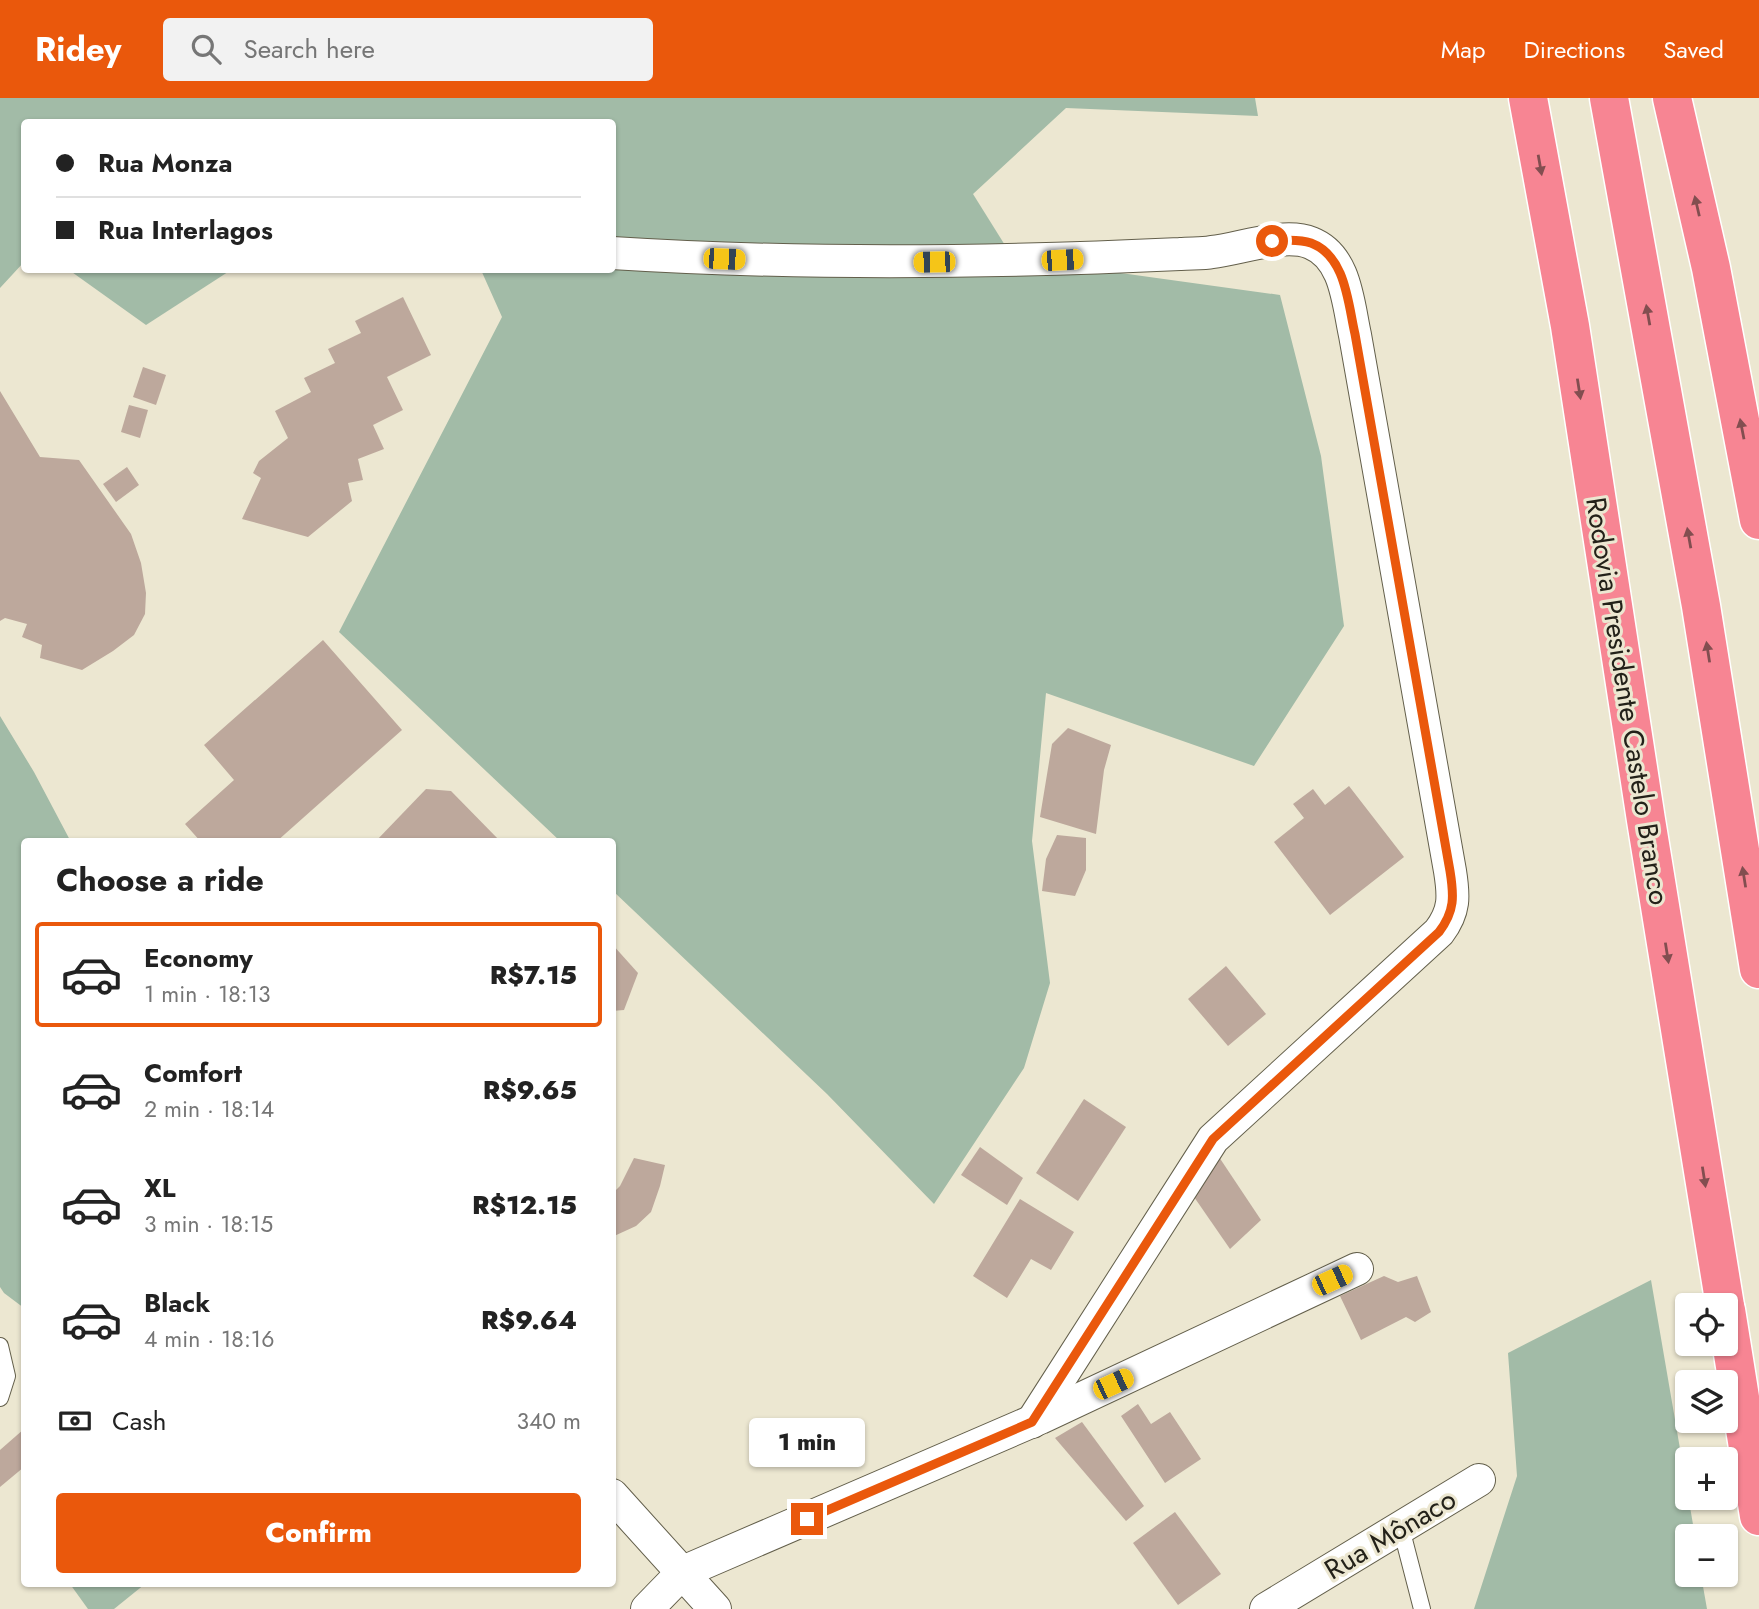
<!DOCTYPE html>
<meta charset="utf-8">
<style>
:root{--surface:#fff;--page:#f2f2f2;--text:#222;--muted:#767676;--line:#e0e0e0;--accent:#ea580c}
body{margin:0;font-family:Jost,sans-serif;background:var(--page);color:var(--text);height:100vh;display:flex;flex-direction:column;font-size:26px;white-space:nowrap}
*{box-sizing:border-box;margin:0}
p{font-size:23px;color:var(--muted)}
.icon{flex:none;width:38px;height:38px;fill:none;stroke:currentColor;stroke-width:2;stroke-linecap:round;stroke-linejoin:round}
.map{position:relative;flex:1;overflow:hidden}
.sheet{position:absolute;left:21px;top:740px;width:595px;height:749px;display:flex;flex-direction:column;background:var(--surface);border-radius:7px;box-shadow:0 2px 5px #0004}
.sheet>*{flex:none}
.guide{position:absolute;left:21px;top:21px;width:595px;height:154px;border-radius:7px;box-shadow:0 2px 5px #0004;display:grid;align-content:center;height:154px;padding:0 35px;background:var(--surface)}
.controls{position:absolute;left:1675px;top:1195px;display:grid;gap:14px}
.controls a{display:grid;place-items:center;width:63px;height:63px;border-radius:7px;background:var(--surface);box-shadow:0 2px 5px #0004;font-size:35px}
.end{position:absolute;width:32px;height:32px;margin:-16px;border:9px solid #ea580c;background:#fff;box-shadow:0 0 0 4px #fff}
.from{border-radius:50%}
.bubble{position:absolute;height:49px;border-radius:7px;background:var(--surface);box-shadow:0 2px 5px #0004;font-size:23px;font-weight:800;line-height:49px;text-align:center}
.car{position:absolute;width:21px;height:42px;margin:-21px -10px;border-radius:9px;box-shadow:0 0 5px 2px #0007;background:linear-gradient(#f5c518 24%,#345 0 40%,#f5c518 0 76%,#345 0 86%,#f5c518 0)}
.guide b{display:flex;align-items:center;gap:24px;height:66px;font-size:26px}
.guide b+b{border-top:2px solid var(--line)}
.guide i{width:18px;height:18px;background:var(--text)}
ul{padding:0;list-style:none}
li{display:flex;align-items:center;gap:21px;height:105px;margin:0 14px 10px;padding:0 21px;border:4px solid transparent;border-radius:7px}
li div{flex:1}
li b{display:block;font-size:26px}
li em{font-style:normal;font-weight:800}
li.active{border-color:var(--accent)}
li>.icon{width:63px;height:63px;stroke-width:1.5}
h2{padding:0 35px;font-size:32px;line-height:84px}
.pay{display:flex;align-items:center;gap:18px;height:77px;padding:0 35px;font-size:26px}
.pay p{margin-inline-start:auto}
.cta{display:flex;gap:14px;margin-top:auto;padding:14px 35px}
.cta a{flex:1;height:80px;border-radius:7px;background:var(--accent);color:#fff;font-size:28px;font-weight:800;line-height:80px;text-align:center}
header{display:flex;align-items:center;gap:42px;box-sizing:border-box;height:98px;padding:0 35px;background:var(--accent);color:#fff}
header strong{font-size:33px}
nav{display:flex;gap:38px;margin-inline-start:auto;font-size:24px}
.search{width:490px;height:63px;background:var(--page);display:flex;align-items:center;gap:18px;box-sizing:border-box;padding:0 24px;border-radius:7px;color:var(--muted);font-size:26px}
.map>svg:first-child{display:block}
</style>
<header>
<strong>Ridey</strong>
<div class="search"><svg class="icon" aria-label="search" viewBox="0 0 24 24"><circle cx="10" cy="10" r="6"/><path d="M15 15l6 6"/></svg>Search here</div>
<nav><a>Map</a><a>Directions</a><a>Saved</a></nav>
</header>
<div class="map">
<svg width="1759" height="1511" viewBox="0 0 1759 1511">
<rect width="100%" height="100%" fill="#ece7d1"/>
<!-- green -->
<g fill="#a2bba7">
<polygon points="0,0 1255,0 1258,18 1066,10 973,96 1013,160 1280,197 1321,358 1344,528 1254,668 1046,595 1032,743 1050,885 1024,970 934,1106 827,996 613,793 612,744 561,744 339,534 502,219 481,172 612,172 612,24 24,24 24,164 0,190"/>
<polygon points="69,172 231,172 146,227"/>
<polygon points="0,618 34,674 71,744 24,744 24,1210 4,1195 0,1189"/>
<polygon points="1651,1182 1695,1438 1687,1438 1687,1477 1701,1477 1707,1511 1474,1511 1517,1378 1508,1255"/>
<polygon points="70,1486 145,1486 114,1511 88,1511"/>
</g>
<!-- building -->
<g fill="#bda89c">
<polygon points="403,199 431,257 387,279 403,312 373,327 384,351 358,361 363,382 348,385 352,403 308,439 242,421 261,380 253,375 259,363 288,340 275,313 311,294 304,280 335,265 328,251 361,235 355,223"/>
<polygon points="143,269 166,277 156,307 133,299"/>
<polygon points="0,293 40,359 79,362 131,436 141,465 146,495 145,516 134,537 113,553 82,572 40,560 42,547 22,539 27,526 5,520 0,523"/>
<polygon points="129,307 148,312 140,340 121,334"/>
<polygon points="127,369 139,387 116,404 103,386"/>
<polygon points="323,542 402,632 276,744 201,744 185,726 234,682 204,647"/>
<polygon points="1068,630 1111,647 1104,672 1096,736 1040,719 1052,646"/>
<polygon points="1349,688 1404,759 1330,817 1274,744 1304,720 1293,706 1313,691 1325,707"/>
<polygon points="426,691 451,693 501,744 375,744"/>
<polygon points="1057,737 1086,740 1086,772 1075,798 1042,793 1046,761"/>
<polygon points="612,846 638,875 624,912 612,913"/>
<polygon points="1226,868 1266,916 1228,948 1188,901"/>
<polygon points="1084,1001 1126,1029 1078,1103 1036,1075"/>
<polygon points="980,1049 1023,1080 1007,1107 961,1077"/>
<polygon points="1217,1056 1261,1122 1230,1151 1192,1096"/>
<polygon points="634,1060 665,1067 660,1088 651,1114 636,1128 612,1139 612,1096 620,1088"/>
<polygon points="1020,1101 1074,1134 1051,1172 1031,1161 1007,1200 973,1178"/>
<polygon points="1384,1178 1398,1184 1417,1178 1431,1214 1415,1224 1406,1219 1361,1242 1340,1198"/>
<polygon points="1138,1306 1151,1326 1170,1314 1201,1361 1165,1385 1121,1318"/>
<polygon points="1082,1324 1144,1408 1126,1423 1055,1340"/>
<polygon points="24,1331 24,1369 0,1389 0,1352"/>
<polygon points="1175,1414 1221,1476 1178,1507 1133,1445"/>
</g>
<g fill="none" stroke-linecap="round" stroke-linejoin="round">
<defs>
<g id="lane">
<polyline points="0,1248 7,1278 0,1300"/>
<polyline points="1401,1430 1422,1511"/>
</g>
<g id="street">
<path d="M612,155C802,167 991,165 1180,156C1191,155 1202,156 1212,154C1240,151 1284,134 1311,145C1346,159 1348,205 1355,237L1450,773C1454,798 1455,813 1439,834L1213,1041L1032,1324"/>
<polyline points="612,1397 715,1511"/>
<polyline points="647,1511 683,1474 1040,1320 1357,1171"/>
<polyline points="1266,1511 1479,1382"/>
</g>
<g id="highway">
<polyline points="1528,0 1570,228 1646,722 1725,1208"/>
<polyline points="1609,0 1701,508 1759,871"/>
<polyline points="1672,0 1711,170 1759,422"/>
<polyline points="1726,1212 1759,1418"/>
</g>
</defs>
<!-- lane casing -->
<use href="#lane" stroke="#635f4b" stroke-width="18"/>
<!-- street casing -->
<use href="#street" stroke="#635f4b" stroke-width="34"/>
<!-- highway casing -->
<use href="#highway" stroke="#fff" stroke-width="41"/>
<!-- lane -->
<use href="#lane" stroke="#fff" stroke-width="16"/>
<!-- street -->
<use href="#street" stroke="#fff" stroke-width="32"/>
<!-- highway -->
<use href="#highway" stroke="#f78593" stroke-width="38"/>
</g>
<!-- one-way arrows -->
<defs><path id="oneway-solid" d="M-6-.8H1V-3.2L6.5 0L1 3.2V.8H-6Z" transform="scale(1.75)"/></defs>
<g fill="#824e50">
<use href="#oneway-solid" transform="translate(1540 67) rotate(80)"/>
<use href="#oneway-solid" transform="translate(1697 108) rotate(-103)"/>
<use href="#oneway-solid" transform="translate(1648 217) rotate(-100)"/>
<use href="#oneway-solid" transform="translate(1579 291) rotate(81)"/>
<use href="#oneway-solid" transform="translate(1742 331) rotate(-101)"/>
<use href="#oneway-solid" transform="translate(1689 440) rotate(-100)"/>
<use href="#oneway-solid" transform="translate(1708 554) rotate(-99)"/>
<use href="#oneway-solid" transform="translate(1744 779) rotate(-99)"/>
<use href="#oneway-solid" transform="translate(1667 855) rotate(81)"/>
<use href="#oneway-solid" transform="translate(1704 1079) rotate(81)"/>
</g>
<g fill="none" stroke-linecap="round" stroke-linejoin="round">
<!-- route -->
<path stroke="#ea580c" stroke-width="9" d="M807,1421L1032,1324L1213,1041L1439,834C1455,813 1454,798 1450,773L1355,236C1348,206 1346,158 1311,145C1300,141 1284,142 1272,143"/>
</g>
<g text-anchor="middle" stroke-width="6" stroke-linejoin="round" paint-order="stroke">
<!-- street labels -->
<g font-size="28" fill="#232119" stroke="#ece7d1">
<text transform="translate(1628 603) rotate(81)" y="10">Rodovia Presidente Castelo Branco</text>
<text transform="translate(1390 1436) rotate(-31)" y="10">Rua Mônaco</text>
</g>
</g>
</svg>
<div class="controls">
<a><svg class="icon" aria-label="locate" viewBox="0 0 24 24"><circle cx="12" cy="12" r="6"/><path d="M12 2v4M12 18v4M2 12h4M18 12h4"/></svg></a>
<a><svg class="icon" aria-label="layers" viewBox="0 0 24 24"><path d="M12 4l9 5-9 5-9-5zM3 14l9 5 9-5"/></svg></a>
<a>+</a>
<a>−</a>
</div>
<i class="end from" style="left:1272px;top:143px"></i>
<i class="end" style="left:807px;top:1421px"></i>
<div class="bubble" style="left:749px;top:1320px;width:116px">1 min</div>
<i class="car" style="left:724px;top:161px;rotate:92deg"></i>
<i class="car" style="left:1062px;top:162px;rotate:87deg"></i>
<i class="car" style="left:934px;top:164px;rotate:269deg"></i>
<i class="car" style="left:1332px;top:1182px;rotate:65deg"></i>
<i class="car" style="left:1113px;top:1286px;rotate:65deg"></i>
<div class="guide">
<b><i class="from"></i>Rua Monza</b>
<b><i></i>Rua Interlagos</b>
</div>
<section class="sheet">
<h2>Choose a ride</h2>
<ul>
<li class="active"><svg class="icon" aria-label="car" viewBox="0 0 24 24"><path d="M5 17H2v-5l4-1 3-4h7l3 4 3 1v5h-3M9 17h6M6 11h13"/><circle cx="7" cy="17" r="2"/><circle cx="17" cy="17" r="2"/></svg><div><b>Economy</b><p>1 min · 18:13</p></div><em>R$7.15</em></li>
<li><svg class="icon" aria-label="car" viewBox="0 0 24 24"><path d="M5 17H2v-5l4-1 3-4h7l3 4 3 1v5h-3M9 17h6M6 11h13"/><circle cx="7" cy="17" r="2"/><circle cx="17" cy="17" r="2"/></svg><div><b>Comfort</b><p>2 min · 18:14</p></div><em>R$9.65</em></li>
<li><svg class="icon" aria-label="car" viewBox="0 0 24 24"><path d="M5 17H2v-5l4-1 3-4h7l3 4 3 1v5h-3M9 17h6M6 11h13"/><circle cx="7" cy="17" r="2"/><circle cx="17" cy="17" r="2"/></svg><div><b>XL</b><p>3 min · 18:15</p></div><em>R$12.15</em></li>
<li><svg class="icon" aria-label="car" viewBox="0 0 24 24"><path d="M5 17H2v-5l4-1 3-4h7l3 4 3 1v5h-3M9 17h6M6 11h13"/><circle cx="7" cy="17" r="2"/><circle cx="17" cy="17" r="2"/></svg><div><b>Black</b><p>4 min · 18:16</p></div><em>R$9.64</em></li>
</ul>
<div class="pay"><svg class="icon" aria-label="cash" viewBox="0 0 24 24"><path d="M3 7h18v10H3z"/><circle cx="12" cy="12" r="2"/></svg>Cash<p>340 m</p></div>
<div class="cta"><a>Confirm</a></div>
</section>
</div>
